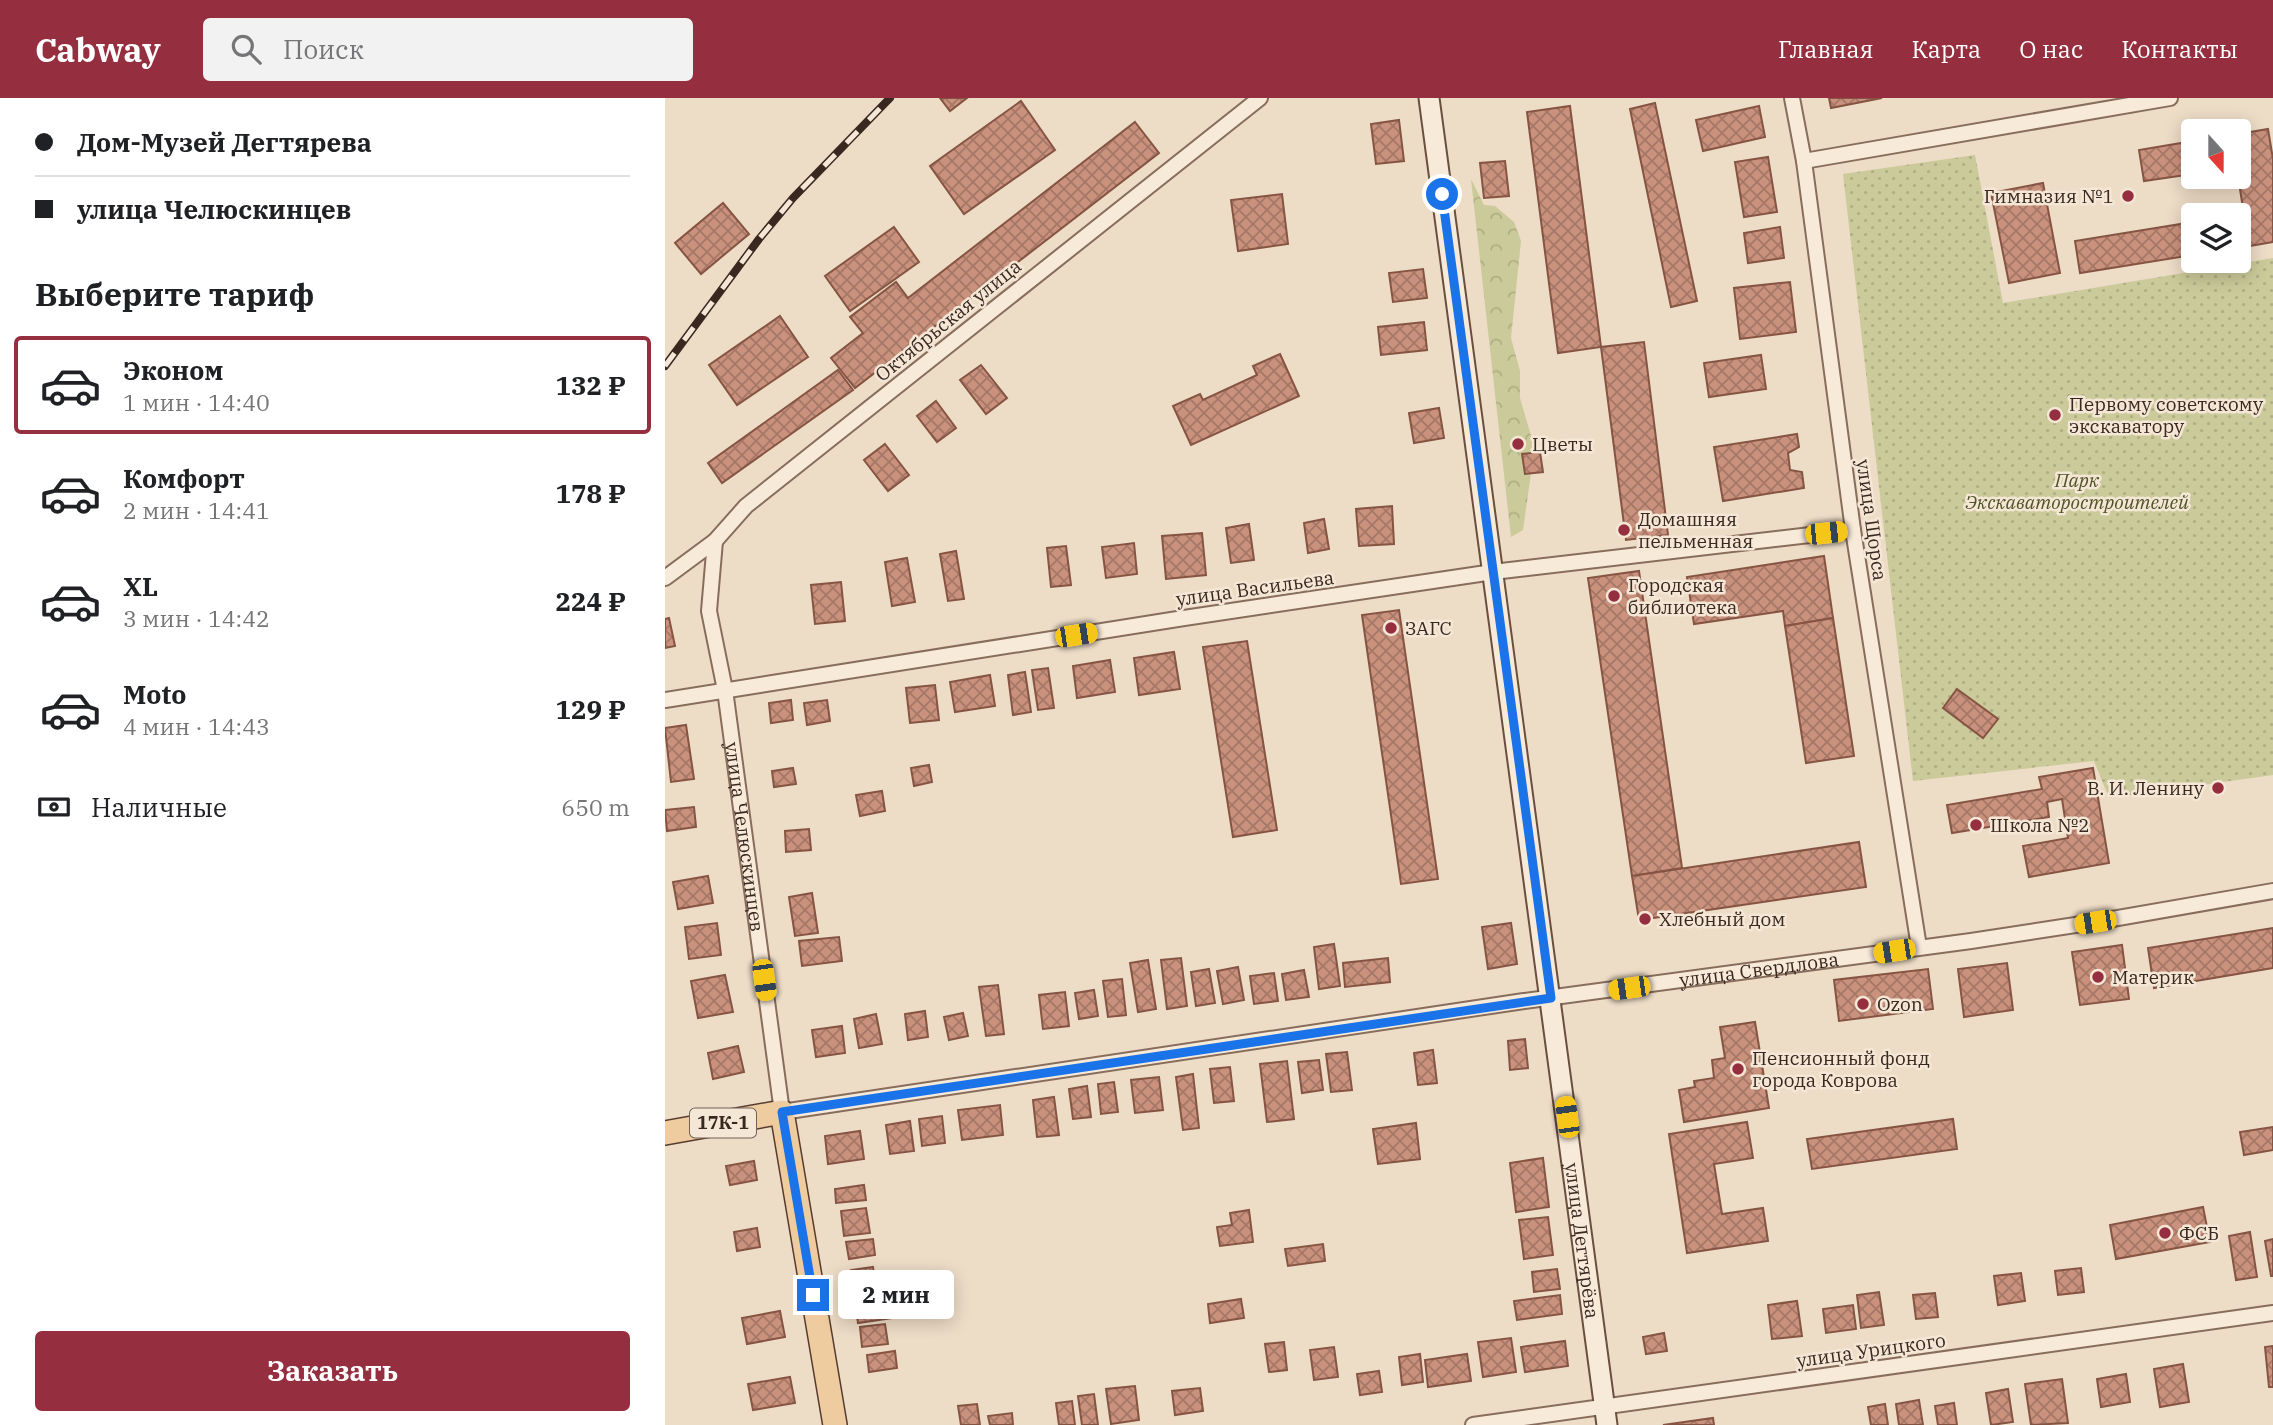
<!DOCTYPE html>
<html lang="ru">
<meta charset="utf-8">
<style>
:root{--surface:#fff;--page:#f2f2f2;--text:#202124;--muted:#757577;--line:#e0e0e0;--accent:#952e3e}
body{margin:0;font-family:"IBM Plex Serif",serif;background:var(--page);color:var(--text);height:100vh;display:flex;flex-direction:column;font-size:26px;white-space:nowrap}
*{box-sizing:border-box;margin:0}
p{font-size:23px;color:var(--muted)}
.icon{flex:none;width:38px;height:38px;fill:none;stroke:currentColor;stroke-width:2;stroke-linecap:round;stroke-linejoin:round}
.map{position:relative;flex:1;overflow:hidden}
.sheet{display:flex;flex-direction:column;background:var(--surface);width:665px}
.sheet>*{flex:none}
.banner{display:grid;align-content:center;height:154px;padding:0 35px;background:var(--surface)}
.needle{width:46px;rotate:159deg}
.controls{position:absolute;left:1516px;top:21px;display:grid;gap:14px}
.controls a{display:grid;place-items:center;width:70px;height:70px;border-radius:7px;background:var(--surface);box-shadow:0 4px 18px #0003;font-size:35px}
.end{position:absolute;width:32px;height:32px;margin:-16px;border:9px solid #1a73e8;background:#fff;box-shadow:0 0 0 4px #fff}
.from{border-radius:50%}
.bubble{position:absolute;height:49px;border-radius:7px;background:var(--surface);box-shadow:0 4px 18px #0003;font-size:23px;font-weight:700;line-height:49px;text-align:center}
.car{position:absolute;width:21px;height:42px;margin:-21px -10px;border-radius:9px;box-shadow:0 0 5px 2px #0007;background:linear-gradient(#f5c518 24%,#345 0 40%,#f5c518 0 76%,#345 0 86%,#f5c518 0)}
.banner b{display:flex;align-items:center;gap:24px;height:66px;font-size:26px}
.banner b+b{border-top:2px solid var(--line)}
.banner i{width:18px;height:18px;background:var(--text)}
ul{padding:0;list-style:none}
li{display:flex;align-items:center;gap:21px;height:98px;margin:0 14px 10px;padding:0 21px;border:4px solid transparent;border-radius:7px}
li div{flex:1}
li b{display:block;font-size:26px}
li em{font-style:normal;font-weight:700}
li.on{border-color:var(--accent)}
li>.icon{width:63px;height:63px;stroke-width:1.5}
h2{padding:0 35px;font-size:32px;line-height:84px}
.pay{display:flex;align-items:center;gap:18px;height:77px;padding:0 35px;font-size:26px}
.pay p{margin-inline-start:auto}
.action{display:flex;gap:14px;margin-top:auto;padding:14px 35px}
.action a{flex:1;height:80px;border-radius:7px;background:var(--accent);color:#fff;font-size:28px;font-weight:700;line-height:80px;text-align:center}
header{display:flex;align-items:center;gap:42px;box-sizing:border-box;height:98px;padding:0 35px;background:var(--accent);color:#fff}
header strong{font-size:33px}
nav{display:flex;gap:38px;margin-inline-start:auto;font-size:24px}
.search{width:490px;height:63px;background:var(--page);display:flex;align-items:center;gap:18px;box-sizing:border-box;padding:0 24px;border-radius:7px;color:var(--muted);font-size:26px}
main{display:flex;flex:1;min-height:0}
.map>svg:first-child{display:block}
</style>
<header>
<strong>Cabway</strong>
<div class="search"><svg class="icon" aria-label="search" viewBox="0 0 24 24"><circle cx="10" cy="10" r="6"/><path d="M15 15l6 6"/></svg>Поиск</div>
<nav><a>Главная</a><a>Карта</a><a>О нас</a><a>Контакты</a></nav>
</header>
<main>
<section class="sheet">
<div class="banner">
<b><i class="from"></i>Дом-Музей Дегтярева</b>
<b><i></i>улица Челюскинцев</b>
</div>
<h2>Выберите тариф</h2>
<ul>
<li class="on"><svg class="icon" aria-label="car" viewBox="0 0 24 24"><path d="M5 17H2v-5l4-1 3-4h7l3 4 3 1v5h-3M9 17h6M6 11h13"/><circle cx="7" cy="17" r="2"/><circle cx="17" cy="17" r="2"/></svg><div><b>Эконом</b><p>1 мин · 14:40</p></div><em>132 ₽</em></li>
<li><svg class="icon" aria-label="car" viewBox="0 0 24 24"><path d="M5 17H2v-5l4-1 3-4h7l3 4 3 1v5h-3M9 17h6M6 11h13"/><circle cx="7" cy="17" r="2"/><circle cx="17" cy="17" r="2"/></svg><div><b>Комфорт</b><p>2 мин · 14:41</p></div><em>178 ₽</em></li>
<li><svg class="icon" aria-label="car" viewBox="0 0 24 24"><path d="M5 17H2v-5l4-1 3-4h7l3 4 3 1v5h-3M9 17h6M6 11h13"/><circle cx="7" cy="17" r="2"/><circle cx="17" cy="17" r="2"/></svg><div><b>XL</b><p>3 мин · 14:42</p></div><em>224 ₽</em></li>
<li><svg class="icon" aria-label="car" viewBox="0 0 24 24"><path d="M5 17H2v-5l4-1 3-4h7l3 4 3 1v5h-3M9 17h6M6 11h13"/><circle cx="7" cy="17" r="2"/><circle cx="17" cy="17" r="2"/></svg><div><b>Moto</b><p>4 мин · 14:43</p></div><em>129 ₽</em></li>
</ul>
<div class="pay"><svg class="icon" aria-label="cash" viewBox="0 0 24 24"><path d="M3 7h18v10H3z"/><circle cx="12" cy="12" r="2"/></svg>Наличные<p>650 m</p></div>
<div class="action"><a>Заказать</a></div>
</section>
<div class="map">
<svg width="1608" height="1327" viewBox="0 0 1608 1327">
<defs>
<pattern id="forest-crowns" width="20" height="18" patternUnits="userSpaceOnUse" patternTransform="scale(1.75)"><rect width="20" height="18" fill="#cbca9a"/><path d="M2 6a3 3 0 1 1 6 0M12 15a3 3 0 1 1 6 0" fill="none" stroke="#afae84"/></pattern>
<pattern id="park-dots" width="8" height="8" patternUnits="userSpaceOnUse" patternTransform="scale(1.75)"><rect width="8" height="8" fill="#cbca9a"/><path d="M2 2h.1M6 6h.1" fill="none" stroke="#afae84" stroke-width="1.8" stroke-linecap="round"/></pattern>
<pattern id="building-cross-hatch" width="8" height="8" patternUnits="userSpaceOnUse" patternTransform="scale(1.75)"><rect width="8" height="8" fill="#ca927d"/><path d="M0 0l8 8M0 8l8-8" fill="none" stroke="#a57766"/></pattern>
</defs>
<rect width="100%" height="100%" fill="#eddcc6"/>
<!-- forest -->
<polygon fill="url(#forest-crowns)" points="806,81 819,107 830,108 849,124 856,143 846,240 855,273 855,300 867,341 868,361 858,432 846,439"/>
<!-- park -->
<polygon fill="url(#park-dots)" points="1310,57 1338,205 1608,160 1608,677 1444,700 1429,663 1248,683 1178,76"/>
<!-- building -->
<g fill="url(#building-cross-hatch)" stroke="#865443" stroke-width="2">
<polygon points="275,0 302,0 285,13"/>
<polygon points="1164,0 1217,0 1166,10"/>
<polygon points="356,3 390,52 299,116 265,68"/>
<polygon points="990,5 1032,203 1006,209 965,11"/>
<polygon points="905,8 936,249 893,255 862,14"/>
<polygon points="1094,8 1100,39 1038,53 1031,22"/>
<polygon points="734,22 739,63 711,66 706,26"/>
<polygon points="470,24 494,55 190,290 166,260 198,235 185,219 231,184 243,200"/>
<polygon points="1603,31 1608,61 1608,144 1573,150 1573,117 1570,117 1579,116 1573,79 1573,36"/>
<polygon points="1528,43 1528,76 1479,83 1474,52"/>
<polygon points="1103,59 1112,114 1079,119 1070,64"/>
<polygon points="840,63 844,98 819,100 815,65"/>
<polygon points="1378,85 1395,175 1344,185 1326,95"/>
<polygon points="617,96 623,146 573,153 566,102"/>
<polygon points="58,105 84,136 36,176 10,145"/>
<polygon points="1528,124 1528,157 1415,175 1410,143"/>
<polygon points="229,129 254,164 185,213 160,178"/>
<polygon points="1115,129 1119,160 1083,165 1079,135"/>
<polygon points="758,171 762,200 728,204 724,175"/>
<polygon points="1125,184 1131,234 1075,241 1069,190"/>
<polygon points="115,218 143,259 72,307 44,267"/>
<polygon points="759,224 762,252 716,257 713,229"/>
<polygon points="979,244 1003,437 961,442 936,249"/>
<polygon points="615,256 634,298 526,347 508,308 535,296 538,302 592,277 588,268"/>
<polygon points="1096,257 1101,291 1044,299 1039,265"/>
<polygon points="316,267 342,300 321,316 295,282"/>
<polygon points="173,272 188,292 57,385 43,365"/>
<polygon points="271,303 291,330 272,344 252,318"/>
<polygon points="774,310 779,340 749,345 744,315"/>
<polygon points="1132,336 1134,349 1123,355 1125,372 1137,374 1139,390 1058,403 1049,349"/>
<polygon points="220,346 244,377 223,393 199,362"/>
<polygon points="875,354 878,374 860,376 857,356"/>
<polygon points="727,408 729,446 694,448 691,411"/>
<polygon points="659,421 664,451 643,455 639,425"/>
<polygon points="584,426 589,462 566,465 561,430"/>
<polygon points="537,435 541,477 501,481 497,438"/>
<polygon points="469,445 472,476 441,480 437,449"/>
<polygon points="401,448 406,487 386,489 382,450"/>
<polygon points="291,453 299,501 283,503 275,456"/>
<polygon points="1159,458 1168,520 1120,528 1118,513 1029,526 1022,479"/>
<polygon points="242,460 250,504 227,508 220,464"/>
<polygon points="974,473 1017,770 967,778 923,480"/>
<polygon points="176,484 180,523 150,526 146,487"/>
<polygon points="734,512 773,781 736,786 697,517"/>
<polygon points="4,520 10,548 0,550 0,521"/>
<polygon points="1168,520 1189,658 1141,665 1120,528"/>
<polygon points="582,543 612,732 568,739 538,549"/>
<polygon points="509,554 515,591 474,597 469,560"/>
<polygon points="445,562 450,594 412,600 408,568"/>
<polygon points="383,570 389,610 373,612 367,572"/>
<polygon points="360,574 366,614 348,617 343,577"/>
<polygon points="325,577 330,608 290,614 285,584"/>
<polygon points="270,587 274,622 245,625 241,590"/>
<polygon points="1292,591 1333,621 1318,640 1278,610"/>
<polygon points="126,602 128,622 106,625 104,605"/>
<polygon points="162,602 165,623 142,627 139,605"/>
<polygon points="21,627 29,681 6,684 0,630"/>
<polygon points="264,667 267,684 249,688 246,670"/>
<polygon points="128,670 131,686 109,689 107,673"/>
<polygon points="1428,670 1444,765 1364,779 1358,748 1403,740 1397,701 1382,704 1384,719 1287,735 1282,707 1377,691 1374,679"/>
<polygon points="217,693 220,713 195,718 191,697"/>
<polygon points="29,709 31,729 2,733 0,712"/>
<polygon points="144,731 146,752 121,754 120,733"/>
<polygon points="1194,744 1201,789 974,822 967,778"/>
<polygon points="43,778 48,805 13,811 8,784"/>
<polygon points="147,795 153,835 130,838 124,799"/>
<polygon points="52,825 56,857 24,861 20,829"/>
<polygon points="846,825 852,866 823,871 817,829"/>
<polygon points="1608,830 1608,870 1489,890 1483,850"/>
<polygon points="174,839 177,863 137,868 134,843"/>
<polygon points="669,846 675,888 654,891 649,849"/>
<polygon points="1457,847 1464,901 1415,907 1407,854"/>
<polygon points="516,860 522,908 502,911 496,862"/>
<polygon points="723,860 725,884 680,889 678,865"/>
<polygon points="483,862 491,911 473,914 465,865"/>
<polygon points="1342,865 1348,912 1299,919 1293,871"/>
<polygon points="573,869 579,902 558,906 552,873"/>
<polygon points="544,871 550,905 531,908 526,874"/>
<polygon points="1263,871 1268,911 1174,923 1169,882"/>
<polygon points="639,872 644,899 621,902 617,876"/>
<polygon points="609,875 613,903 589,906 585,878"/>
<polygon points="60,877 68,914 33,920 26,883"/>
<polygon points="457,881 461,917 443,919 438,883"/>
<polygon points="333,887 339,936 321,938 314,889"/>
<polygon points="429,892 433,918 414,921 410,895"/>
<polygon points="400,894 404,928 378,931 374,897"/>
<polygon points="260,913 263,939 243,942 240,916"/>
<polygon points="298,915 303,938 284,942 279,919"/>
<polygon points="211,916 217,946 194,950 189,921"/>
<polygon points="1090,924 1104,1010 1019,1024 1014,992 1030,989 1029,983 1049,980 1047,962 1060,960 1055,929"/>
<polygon points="177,928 180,955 151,959 147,932"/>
<polygon points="860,941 863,970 845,972 843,943"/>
<polygon points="73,948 79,974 48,981 43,955"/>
<polygon points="768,952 772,985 753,987 749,955"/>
<polygon points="682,954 687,992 666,994 661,956"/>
<polygon points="654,962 658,992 637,995 633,964"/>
<polygon points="622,963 629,1021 602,1024 595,966"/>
<polygon points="565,969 569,1003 549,1005 545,971"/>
<polygon points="528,976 534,1030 518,1032 511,979"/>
<polygon points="494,979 498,1012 470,1015 466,982"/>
<polygon points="449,984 453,1014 436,1016 433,986"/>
<polygon points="422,988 426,1019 408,1021 404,991"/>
<polygon points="389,999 394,1037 372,1039 368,1002"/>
<polygon points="335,1007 338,1037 297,1042 293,1012"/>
<polygon points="277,1018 280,1045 257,1048 254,1021"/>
<polygon points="1288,1021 1292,1051 1147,1071 1142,1041"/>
<polygon points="245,1023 249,1053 225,1056 221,1027"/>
<polygon points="1082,1024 1088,1060 1049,1066 1057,1116 1098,1110 1103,1143 1022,1155 1004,1036"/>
<polygon points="751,1025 755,1061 713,1066 708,1031"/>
<polygon points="1608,1029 1608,1052 1579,1057 1575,1034"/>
<polygon points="195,1033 199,1061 163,1066 160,1038"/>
<polygon points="878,1060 884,1109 851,1114 845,1065"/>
<polygon points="89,1063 92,1082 65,1087 61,1068"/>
<polygon points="199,1087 201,1102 171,1105 170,1091"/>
<polygon points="1538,1109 1545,1144 1451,1161 1445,1127"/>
<polygon points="201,1110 205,1135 179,1138 176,1113"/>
<polygon points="584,1112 588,1144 555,1148 552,1129 567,1127 565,1115"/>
<polygon points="883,1119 888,1157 859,1161 854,1122"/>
<polygon points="92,1130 95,1149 72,1153 69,1134"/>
<polygon points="1585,1134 1592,1179 1571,1182 1564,1138"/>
<polygon points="208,1141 210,1157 184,1161 181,1144"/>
<polygon points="1608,1141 1608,1178 1606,1178 1600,1143"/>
<polygon points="658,1146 660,1163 623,1168 620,1151"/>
<polygon points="208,1169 211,1190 188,1193 186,1172"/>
<polygon points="1416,1170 1419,1194 1393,1197 1390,1173"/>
<polygon points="892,1171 895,1191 869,1194 867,1174"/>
<polygon points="1356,1175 1360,1203 1333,1207 1329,1178"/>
<polygon points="1214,1194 1219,1227 1196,1230 1192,1197"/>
<polygon points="1270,1195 1273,1219 1251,1221 1248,1197"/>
<polygon points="895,1197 897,1216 852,1222 849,1203"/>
<polygon points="576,1201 579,1220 545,1225 543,1206"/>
<polygon points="1132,1203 1137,1238 1107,1241 1103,1207"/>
<polygon points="226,1207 228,1220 193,1225 191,1211"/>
<polygon points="1188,1207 1191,1231 1161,1235 1158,1211"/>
<polygon points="115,1213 120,1239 82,1246 77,1220"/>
<polygon points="220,1226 223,1246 197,1249 195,1229"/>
<polygon points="999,1235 1002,1253 981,1256 978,1239"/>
<polygon points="846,1240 851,1274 818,1279 813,1244"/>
<polygon points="900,1243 903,1268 860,1274 856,1249"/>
<polygon points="619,1244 622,1272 604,1274 600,1246"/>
<polygon points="1608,1248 1608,1289 1604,1289 1600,1249"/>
<polygon points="669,1249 673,1279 649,1282 645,1252"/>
<polygon points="230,1253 232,1270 204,1274 202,1257"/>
<polygon points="755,1256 758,1284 737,1287 734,1259"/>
<polygon points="802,1256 806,1283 763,1289 760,1262"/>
<polygon points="1518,1266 1524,1304 1495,1309 1489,1271"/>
<polygon points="714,1273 717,1294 695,1297 692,1276"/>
<polygon points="1461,1276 1465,1304 1436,1309 1432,1281"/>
<polygon points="125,1279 130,1305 88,1312 83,1286"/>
<polygon points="1397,1281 1403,1325 1366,1327 1360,1286"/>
<polygon points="470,1288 474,1322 446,1326 441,1291"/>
<polygon points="535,1290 538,1313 510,1317 507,1293"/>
<polygon points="1343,1291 1348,1324 1326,1327 1321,1295"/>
<polygon points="429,1296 433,1327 417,1327 413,1298"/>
<polygon points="1254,1302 1258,1327 1234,1327 1231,1306"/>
<polygon points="407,1303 410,1327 394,1327 391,1305"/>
<polygon points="1289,1305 1292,1327 1273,1327 1270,1308"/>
<polygon points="312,1306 315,1327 296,1327 293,1308"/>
<polygon points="1220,1306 1223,1327 1206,1327 1203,1309"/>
<polygon points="347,1315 348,1327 325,1327 323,1318"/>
<polygon points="1048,1320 1049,1327 998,1327"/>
</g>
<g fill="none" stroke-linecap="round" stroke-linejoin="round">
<defs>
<g id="street">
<polyline points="1127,0 1139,63 1188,432 1254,849"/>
<polyline points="1139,63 1505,0"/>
<path id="s1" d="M50,443L44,513L60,592L117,1014L859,903L1306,843L1430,824L1608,793"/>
<polyline points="0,480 50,443 81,408 595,0"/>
<polyline points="0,602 519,520 828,474 1188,432"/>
<polyline points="808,1327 1608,1215"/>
</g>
<g id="secondary">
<path id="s2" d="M764,0L942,1327"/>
</g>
<polyline id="primary" points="0,1035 117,1014 170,1327"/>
</defs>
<!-- street casing -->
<use href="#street" stroke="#886d5c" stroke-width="18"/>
<!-- secondary casing -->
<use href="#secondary" stroke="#6a4f3f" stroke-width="23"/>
<!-- primary casing -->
<use href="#primary" stroke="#563c30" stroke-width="26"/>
<!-- street -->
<use href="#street" stroke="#f8ead9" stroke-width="14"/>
<!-- secondary -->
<use href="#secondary" stroke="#f8ead9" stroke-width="19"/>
<!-- primary -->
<use href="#primary" stroke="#efcba0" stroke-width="23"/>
<defs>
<polyline id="rail" points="0,268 94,141 128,100 225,0"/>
</defs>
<!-- rail casing -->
<use href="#rail" stroke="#392820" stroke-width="8"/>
<!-- rail -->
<use href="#rail" stroke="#f5e7d6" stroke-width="5" stroke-dasharray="16" stroke-linecap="butt"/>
</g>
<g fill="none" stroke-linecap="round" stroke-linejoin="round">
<!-- route -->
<polyline stroke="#1a73e8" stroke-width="9" points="148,1197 117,1014 886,900 777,96"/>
</g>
<!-- markers -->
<g fill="#952e3e" stroke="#f5e7d6" stroke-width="2.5">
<circle cx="1463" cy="98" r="7"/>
<circle cx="1390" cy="317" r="7"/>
<circle cx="853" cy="346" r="7"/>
<circle cx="959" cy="432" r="7"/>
<circle cx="949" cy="498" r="7"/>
<circle cx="726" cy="530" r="7"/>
<circle cx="1553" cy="690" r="7"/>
<circle cx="1311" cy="727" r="7"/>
<circle cx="980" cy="821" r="7"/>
<circle cx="1433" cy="879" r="7"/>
<circle cx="1198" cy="906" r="7"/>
<circle cx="1073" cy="971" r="7"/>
<circle cx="1500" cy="1135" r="7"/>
</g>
<g text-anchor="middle" stroke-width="5" stroke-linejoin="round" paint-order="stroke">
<!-- shield labels -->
<rect fill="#f5e7d6" stroke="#716157" stroke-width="2" x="25" y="1010.5" width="66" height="29" rx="5"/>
<g font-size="18" font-weight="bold" fill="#392820">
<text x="58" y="1031">17К-1</text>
</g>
<!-- poi labels -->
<g font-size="19" fill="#392820" stroke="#f5e7d6" text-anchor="start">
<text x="1449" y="105" text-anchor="end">Гимназия №1</text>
<text x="1404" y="313">Первому советскому<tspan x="1404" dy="22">экскаватору</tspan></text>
<text x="867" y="353">Цветы</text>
<text x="973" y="428">Домашняя<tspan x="973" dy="22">пельменная</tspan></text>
<text x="963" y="494">Городская<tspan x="963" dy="22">библиотека</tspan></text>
<text x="740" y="537">ЗАГС</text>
<text x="1539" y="697" text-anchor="end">В. И. Ленину</text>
<text x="1325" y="734">Школа №2</text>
<text x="994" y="828">Хлебный дом</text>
<text x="1447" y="886">Материк</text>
<text x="1212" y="913">Ozon</text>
<text x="1087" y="967">Пенсионный фонд<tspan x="1087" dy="22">города Коврова</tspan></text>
<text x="1514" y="1142">ФСБ</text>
</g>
<!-- street labels -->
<g font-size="19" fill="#392820" stroke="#f5e7d6">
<text transform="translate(283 222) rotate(-39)" y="7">Октябрьская улица</text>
<text transform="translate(1207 422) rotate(82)" y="7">улица Щорса</text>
<text transform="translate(590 490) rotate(-8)" y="7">улица Васильева</text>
<text dy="7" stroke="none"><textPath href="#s1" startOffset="299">улица Челюскинцев</textPath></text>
<text dy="7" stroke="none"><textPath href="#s1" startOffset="1564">улица Свердлова</textPath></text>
<text dy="7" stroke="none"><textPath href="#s2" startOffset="1153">улица Дегтярёва</textPath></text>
<text transform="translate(1206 1252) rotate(-8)" y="7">улица Урицкого</text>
</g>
<!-- park labels -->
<g font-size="19" font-style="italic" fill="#505427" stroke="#f5e7d6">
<text x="1412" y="389">Парк<tspan x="1412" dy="22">Экскаваторостроителей</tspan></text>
</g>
</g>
</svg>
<div class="controls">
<a><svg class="needle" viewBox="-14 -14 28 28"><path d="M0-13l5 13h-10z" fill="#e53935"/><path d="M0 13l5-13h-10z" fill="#757577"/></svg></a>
<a><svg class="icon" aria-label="layers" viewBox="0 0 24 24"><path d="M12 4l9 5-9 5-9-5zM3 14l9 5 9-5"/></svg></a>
</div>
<i class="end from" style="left:777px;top:96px"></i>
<i class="end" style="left:148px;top:1197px"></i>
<div class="bubble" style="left:173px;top:1172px;width:116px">2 мин</div>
<i class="car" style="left:1161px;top:435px;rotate:84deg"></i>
<i class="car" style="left:411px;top:537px;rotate:81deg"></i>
<i class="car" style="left:1430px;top:824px;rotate:261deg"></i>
<i class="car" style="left:1229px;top:853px;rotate:261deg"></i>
<i class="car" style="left:99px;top:882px;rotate:172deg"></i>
<i class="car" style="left:964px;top:890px;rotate:262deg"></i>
<i class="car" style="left:902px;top:1019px;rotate:352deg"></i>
</div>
</main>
